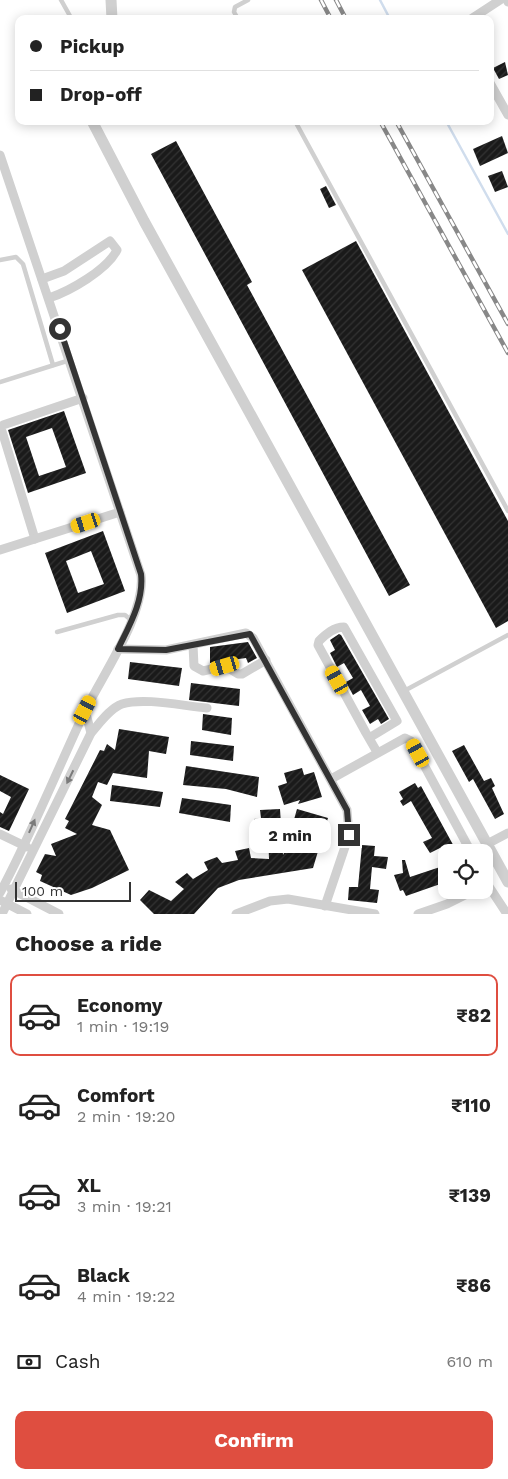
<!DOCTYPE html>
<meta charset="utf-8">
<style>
:root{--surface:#fff;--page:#f6f6f6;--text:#222;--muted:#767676;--line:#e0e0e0;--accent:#df4e40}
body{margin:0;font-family:"Work Sans",sans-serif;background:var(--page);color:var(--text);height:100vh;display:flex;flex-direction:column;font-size:19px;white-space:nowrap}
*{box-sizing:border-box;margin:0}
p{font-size:16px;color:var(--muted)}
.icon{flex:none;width:28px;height:28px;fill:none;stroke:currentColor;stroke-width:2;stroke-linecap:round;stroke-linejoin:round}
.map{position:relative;height:914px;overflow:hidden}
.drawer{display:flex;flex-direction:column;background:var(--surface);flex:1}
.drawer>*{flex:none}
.banner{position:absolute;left:15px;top:15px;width:479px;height:110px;border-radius:10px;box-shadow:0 2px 12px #0003;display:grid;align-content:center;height:110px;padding:0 15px;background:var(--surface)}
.controls{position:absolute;left:438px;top:844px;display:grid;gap:10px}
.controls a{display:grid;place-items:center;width:55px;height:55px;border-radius:10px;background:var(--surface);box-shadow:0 2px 12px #0003;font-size:25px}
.scale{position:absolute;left:15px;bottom:12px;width:116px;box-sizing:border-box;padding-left:5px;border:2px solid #333;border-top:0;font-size:14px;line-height:18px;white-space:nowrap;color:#333;-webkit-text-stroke:4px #fff;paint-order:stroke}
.end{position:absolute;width:22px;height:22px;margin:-11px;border:6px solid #333;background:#fff;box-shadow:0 0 0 2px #fff}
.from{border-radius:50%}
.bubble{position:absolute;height:35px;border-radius:10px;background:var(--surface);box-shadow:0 2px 12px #0003;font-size:16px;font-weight:700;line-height:35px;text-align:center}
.car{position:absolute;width:15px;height:30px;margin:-15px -8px;border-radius:6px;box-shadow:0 0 4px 1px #0007;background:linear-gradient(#f5c518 24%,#345 0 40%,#f5c518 0 76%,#345 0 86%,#f5c518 0)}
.banner b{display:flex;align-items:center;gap:18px;height:48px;font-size:19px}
.banner b+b{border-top:1px solid var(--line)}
.banner i{width:12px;height:12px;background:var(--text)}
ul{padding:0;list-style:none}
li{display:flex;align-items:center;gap:15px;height:82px;margin:0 10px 8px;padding:0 5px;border:2px solid transparent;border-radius:10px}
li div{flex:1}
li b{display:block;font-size:19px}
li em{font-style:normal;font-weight:700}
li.selected{border-color:var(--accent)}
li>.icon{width:45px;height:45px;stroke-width:1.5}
h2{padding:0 15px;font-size:22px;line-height:60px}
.pay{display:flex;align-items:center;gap:12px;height:55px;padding:0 15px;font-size:19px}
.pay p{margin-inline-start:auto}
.action{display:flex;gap:10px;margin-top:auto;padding:10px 15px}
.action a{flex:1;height:58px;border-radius:10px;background:var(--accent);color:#fff;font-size:20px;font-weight:700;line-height:58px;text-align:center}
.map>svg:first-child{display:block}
</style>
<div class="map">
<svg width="508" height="914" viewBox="0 0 508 914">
<defs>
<pattern id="building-hatch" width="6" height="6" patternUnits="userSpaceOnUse" patternTransform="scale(1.25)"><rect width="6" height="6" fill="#1a1a1a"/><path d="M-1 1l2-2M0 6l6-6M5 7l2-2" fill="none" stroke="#333"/></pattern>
</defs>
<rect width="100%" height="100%" fill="#fff"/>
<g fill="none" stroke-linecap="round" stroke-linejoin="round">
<!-- stream -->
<g stroke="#d0dded" stroke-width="2.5">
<polyline points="380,0 390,19"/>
<polyline points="446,121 508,234"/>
</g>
</g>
<!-- building -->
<g fill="url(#building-hatch)" fill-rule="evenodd">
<polygon points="505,62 508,75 499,79 493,68"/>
<polygon points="502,136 508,153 480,166 473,149"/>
<polygon points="176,141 252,282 247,285 410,585 389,596 151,154"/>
<polygon points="502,171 508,187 495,192 488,176"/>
<polygon points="326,186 336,205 329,208 320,189"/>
<polygon points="356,241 508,521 508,621 496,628 302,270"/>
<path d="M64,411L86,473L28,493L8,430ZM52,428L66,467L39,476L26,437Z"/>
<path d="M103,531L125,591L67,613L45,553ZM91,551L104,584L78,593L66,561Z"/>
<polygon points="339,634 341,635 389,719 381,724 378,719 370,724 362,710 370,706 361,690 353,695 346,682 353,678 344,663 337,667 330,653 335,650 330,640"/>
<polygon points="248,642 257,658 248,663 246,658 210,663 210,647"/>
<polygon points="130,662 182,668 179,686 128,679"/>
<polygon points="191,683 240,689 239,706 189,700"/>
<polygon points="203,714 232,718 231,735 202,730"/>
<polygon points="119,729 169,737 166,754 149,751 147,778 113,773 107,785 98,782 92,797 102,805 92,825 110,830 129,870 92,888 71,895 40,881 42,875 36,872 45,854 56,856 51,844 77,834 65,828 69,821 65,819 100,750 104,751 107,744 115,750"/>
<polygon points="191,741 234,746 233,761 190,755"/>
<polygon points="464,745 484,781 491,778 495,786 492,788 504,814 495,819 473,779 469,782 452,751"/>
<polygon points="186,766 259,777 257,797 226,789 183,785"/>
<polygon points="302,768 304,775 314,772 322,797 298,804 300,800 284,805 278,786 287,783 284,773"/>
<polygon points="0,775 29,789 9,831 0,827 0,812 3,814 11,797 0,791"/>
<polygon points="415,783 418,788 421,786 457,852 442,852 440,848 430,853 423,842 432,838 411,801 403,806 400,801 403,799 399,792"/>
<polygon points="112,785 163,792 160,807 110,801"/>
<polygon points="182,798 231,805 230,822 179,813"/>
<polygon points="280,809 283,855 284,853 298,852 301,841 289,837 297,809 328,818 313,868 239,880 218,888 194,914 154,914 140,900 149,890 171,901 184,889 175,882 187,873 193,879 208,870 204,862 217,857 222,863 238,860 235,851 249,848 251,858 269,859 268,832 255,833 254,819 261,818 260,810"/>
<polygon points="362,845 375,846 374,856 388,857 386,869 372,867 370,889 379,890 377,903 348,900 349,887 358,887"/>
<polygon points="402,860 405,860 410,877 446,865 446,882 406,896 403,890 400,891 394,875 403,873"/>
</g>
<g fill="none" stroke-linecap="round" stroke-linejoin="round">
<!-- service -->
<g stroke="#d0d0d0" stroke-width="4.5">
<polyline points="61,0 70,16"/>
<polyline points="238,19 234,12 235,7 248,0"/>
<polyline points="295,121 508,511"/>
<polyline points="0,260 16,257 23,264 53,365"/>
<polyline points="0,382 70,360"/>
<polyline points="57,632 118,615 125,615 131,620"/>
<polyline points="404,691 508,635"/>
</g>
<!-- minor -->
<g stroke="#d0d0d0" stroke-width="9">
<polyline points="507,0 508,2"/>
<polyline points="471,19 500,0"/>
<polyline points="490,83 508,115"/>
<path d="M0,155L141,575C146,614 101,677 84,713C56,773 31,835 0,893"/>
<path d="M42,279L64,271L110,241L117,250C107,270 70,291 49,298"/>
<polyline points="35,539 1,428 3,425 83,398"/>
<polyline points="0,550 120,512"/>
<polyline points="193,645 194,666 203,671 225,666 238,674 242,674 266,660"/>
<polyline points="118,649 166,650 246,633 253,638 347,810 349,835 325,906"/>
<polyline points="85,710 91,733"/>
<path d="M369,738L397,721L344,627C334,627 326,634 319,641L318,645L366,733L377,752"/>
<polyline points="331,779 405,738 411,741 471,852"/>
<polyline points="0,834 27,847"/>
<polyline points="487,844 508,833"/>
<polyline points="484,884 486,882 507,914"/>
<polyline points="11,889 59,914"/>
<polyline points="0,900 27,914"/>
<path d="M2,914L91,733C99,724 110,708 122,704C144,697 183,706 207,708"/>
<polyline points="236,914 270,901 288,899 375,914"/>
<polyline points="418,914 447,904 475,890"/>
</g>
<!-- tertiary -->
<g stroke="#d0d0d0" stroke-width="11">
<polyline points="111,0 112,19"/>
<polyline points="92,121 144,221 508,882"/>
</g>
<defs>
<g id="rail">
<polyline points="321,0 331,19"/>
<polyline points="336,0 346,19"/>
<polyline points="380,121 508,353"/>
<polyline points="396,121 508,324"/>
</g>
</defs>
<!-- rail casing -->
<use href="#rail" stroke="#888" stroke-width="4.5"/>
<!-- rail -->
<use href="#rail" stroke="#fff" stroke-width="2.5" stroke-dasharray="8" stroke-linecap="butt"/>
</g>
<!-- one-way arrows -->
<defs><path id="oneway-solid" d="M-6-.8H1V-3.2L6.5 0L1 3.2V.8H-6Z" transform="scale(1.25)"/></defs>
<g fill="#7a7a7a">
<use href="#oneway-solid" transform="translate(70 777) rotate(116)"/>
<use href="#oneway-solid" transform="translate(32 826) rotate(-66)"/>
</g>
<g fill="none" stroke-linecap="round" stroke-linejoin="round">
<!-- route -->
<path stroke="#333" stroke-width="6" d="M60,329L141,574C144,601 129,626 118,649L166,650L250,634L347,810L349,835"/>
</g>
</svg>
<div class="controls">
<a><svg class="icon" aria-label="locate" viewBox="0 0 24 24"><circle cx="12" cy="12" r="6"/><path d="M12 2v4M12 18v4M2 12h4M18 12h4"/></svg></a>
</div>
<div class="scale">100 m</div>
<i class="end from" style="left:60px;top:329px"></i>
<i class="end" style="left:349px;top:835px"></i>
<div class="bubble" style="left:249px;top:818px;width:82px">2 min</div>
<i class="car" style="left:86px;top:523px;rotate:252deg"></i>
<i class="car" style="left:225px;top:666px;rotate:254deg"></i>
<i class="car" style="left:337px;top:680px;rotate:331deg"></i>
<i class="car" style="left:85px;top:710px;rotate:28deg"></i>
<i class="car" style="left:418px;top:753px;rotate:331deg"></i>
<div class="banner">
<b><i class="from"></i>Pickup</b>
<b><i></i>Drop-off</b>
</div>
</div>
<section class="drawer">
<h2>Choose a ride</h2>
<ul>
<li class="selected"><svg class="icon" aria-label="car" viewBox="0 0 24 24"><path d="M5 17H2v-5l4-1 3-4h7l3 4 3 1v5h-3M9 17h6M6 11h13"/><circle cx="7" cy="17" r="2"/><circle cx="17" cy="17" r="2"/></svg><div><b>Economy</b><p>1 min · 19:19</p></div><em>₹82</em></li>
<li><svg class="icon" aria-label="car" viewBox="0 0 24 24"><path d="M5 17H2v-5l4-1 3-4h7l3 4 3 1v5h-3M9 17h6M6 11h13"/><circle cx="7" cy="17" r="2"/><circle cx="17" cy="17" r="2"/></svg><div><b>Comfort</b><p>2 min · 19:20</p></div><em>₹110</em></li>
<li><svg class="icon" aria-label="car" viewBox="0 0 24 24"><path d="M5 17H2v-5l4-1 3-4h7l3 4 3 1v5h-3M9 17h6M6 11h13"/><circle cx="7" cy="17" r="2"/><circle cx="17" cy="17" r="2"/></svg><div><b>XL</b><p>3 min · 19:21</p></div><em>₹139</em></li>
<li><svg class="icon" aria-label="car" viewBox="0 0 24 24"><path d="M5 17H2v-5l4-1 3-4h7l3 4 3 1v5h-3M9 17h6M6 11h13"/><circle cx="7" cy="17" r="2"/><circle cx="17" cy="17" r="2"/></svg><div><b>Black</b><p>4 min · 19:22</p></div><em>₹86</em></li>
</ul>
<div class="pay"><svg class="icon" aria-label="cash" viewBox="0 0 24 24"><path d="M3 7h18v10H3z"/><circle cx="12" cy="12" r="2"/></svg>Cash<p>610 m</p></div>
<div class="action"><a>Confirm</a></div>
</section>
